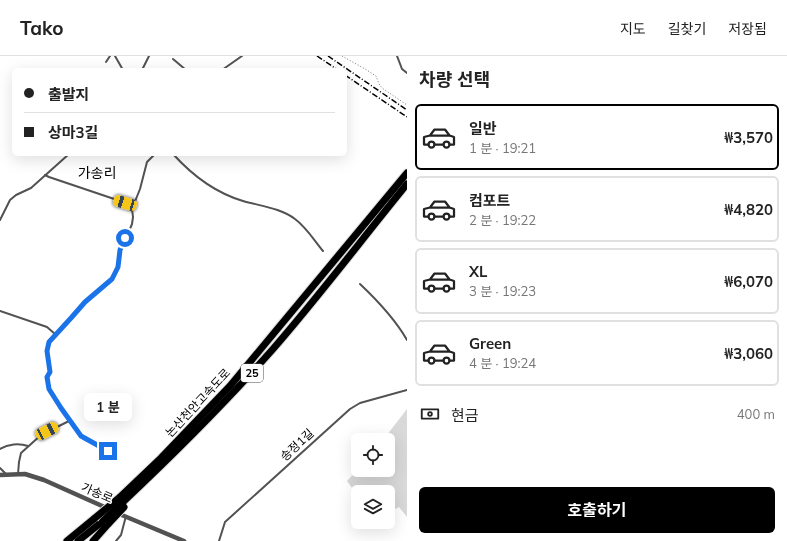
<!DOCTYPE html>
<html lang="ko">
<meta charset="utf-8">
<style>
:root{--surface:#fff;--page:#f2f2f2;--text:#222;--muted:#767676;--line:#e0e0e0;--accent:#000}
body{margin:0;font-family:Mulish,"Noto Sans KR",sans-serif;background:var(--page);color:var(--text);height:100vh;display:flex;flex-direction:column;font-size:15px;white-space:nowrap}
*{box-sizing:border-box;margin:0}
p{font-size:13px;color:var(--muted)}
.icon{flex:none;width:22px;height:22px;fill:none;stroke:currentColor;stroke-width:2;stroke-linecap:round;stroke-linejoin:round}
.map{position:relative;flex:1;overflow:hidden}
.side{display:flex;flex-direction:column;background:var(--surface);width:380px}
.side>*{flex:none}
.hud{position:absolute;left:12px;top:12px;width:335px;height:88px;border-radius:6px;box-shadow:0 4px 16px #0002;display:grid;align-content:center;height:88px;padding:0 12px;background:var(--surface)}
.buttons{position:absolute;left:351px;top:377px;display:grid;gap:8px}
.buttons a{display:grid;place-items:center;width:44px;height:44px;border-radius:6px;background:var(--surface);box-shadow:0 4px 16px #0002;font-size:20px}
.end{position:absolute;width:18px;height:18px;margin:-9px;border:5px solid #1a73e8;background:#fff;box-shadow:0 0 0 2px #fff}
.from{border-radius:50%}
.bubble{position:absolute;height:28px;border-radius:6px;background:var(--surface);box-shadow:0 4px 16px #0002;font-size:13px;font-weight:700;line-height:28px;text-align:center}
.car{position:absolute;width:12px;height:24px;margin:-12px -6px;border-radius:5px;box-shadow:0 0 3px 1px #0007;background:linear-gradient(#f5c518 24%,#345 0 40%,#f5c518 0 76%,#345 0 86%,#f5c518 0)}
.hud b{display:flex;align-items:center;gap:14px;height:38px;font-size:15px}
.hud b+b{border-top:1px solid var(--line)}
.hud i{width:10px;height:10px;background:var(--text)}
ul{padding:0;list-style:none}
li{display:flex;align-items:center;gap:12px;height:66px;margin:0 8px 6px;padding:0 4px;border:2px solid var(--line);border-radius:6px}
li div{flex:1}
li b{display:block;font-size:15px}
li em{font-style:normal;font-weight:700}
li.selected{border-color:var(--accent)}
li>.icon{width:36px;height:36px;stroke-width:1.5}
h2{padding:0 12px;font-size:18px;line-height:48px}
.pay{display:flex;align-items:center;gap:10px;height:44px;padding:0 12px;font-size:15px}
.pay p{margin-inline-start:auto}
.action{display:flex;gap:8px;margin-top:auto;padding:8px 12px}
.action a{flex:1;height:46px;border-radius:6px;background:var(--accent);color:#fff;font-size:16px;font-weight:700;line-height:46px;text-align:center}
header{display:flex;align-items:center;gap:24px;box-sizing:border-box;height:56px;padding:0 20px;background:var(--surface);border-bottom:1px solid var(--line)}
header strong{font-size:19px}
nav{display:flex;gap:22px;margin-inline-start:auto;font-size:14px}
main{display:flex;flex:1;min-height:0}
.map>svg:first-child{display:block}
</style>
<header>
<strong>Tako</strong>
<nav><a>지도</a><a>길찾기</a><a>저장됨</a></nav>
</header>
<main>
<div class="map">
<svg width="407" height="485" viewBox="0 0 407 485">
<rect width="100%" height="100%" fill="#fff"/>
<!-- green -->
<polygon fill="#d9d9d9" points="407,353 407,461 399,451 388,457 388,436 358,436 358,440 347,425 358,413 358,414 388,414 388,384 383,384"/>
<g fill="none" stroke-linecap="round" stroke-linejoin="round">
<defs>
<g id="motorway">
<polyline points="119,442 161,402 230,330 407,117"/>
<path d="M123,446C175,397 226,346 273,293C320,239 362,183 407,128"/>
<polyline points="67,485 95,462"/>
<polyline points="78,485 103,465"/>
<polyline points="93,485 109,467"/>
</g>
</defs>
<!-- motorway casing -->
<use href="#motorway" stroke="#dbdbdb" stroke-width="9"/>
<!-- path -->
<polyline stroke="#747474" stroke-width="1" stroke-dasharray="1 2" stroke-linecap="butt" points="342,0 365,13 376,20 379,28 382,32 407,49"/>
<!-- service -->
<g stroke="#525252" stroke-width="2">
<polyline points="115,0 123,14"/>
<polyline points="397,0 402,13 407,17"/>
<polyline points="173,3 186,14"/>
<polyline points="106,6 110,0"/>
<polyline points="142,14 149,0"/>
<polyline points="222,14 242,0"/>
<path d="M173,98C192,119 216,137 243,145C260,150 281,152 295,163C306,171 314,184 323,195"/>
<polyline points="45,119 49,121 132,149"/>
<polyline points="0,164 10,144 16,139 31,132 69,98"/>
<path d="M360,228C378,245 395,263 407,284"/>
<polyline points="0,255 47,271 55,278"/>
<polyline points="69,365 49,333 47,321 50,315 47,295 49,286 85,246 112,223 118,211 121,194 132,168 133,161 132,153 140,133 147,106 155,98"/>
<path d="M0,393C8,388 19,387 28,390"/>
<polyline points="0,412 6,418"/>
<polyline points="18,418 19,406 21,397 41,379 69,365 84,383 108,395"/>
<polyline points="116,485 121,479 126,460"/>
<polyline points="219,485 225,466 350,353 360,347 407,334"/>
</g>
<!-- tertiary -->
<g stroke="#525252" stroke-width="4.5">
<polyline points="0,419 25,418 44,424 109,453"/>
<polyline points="117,457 184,485"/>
</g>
<!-- motorway -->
<use href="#motorway" stroke="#000" stroke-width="7"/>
<!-- rail -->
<g stroke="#000" stroke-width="1.5" stroke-dasharray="6 2 1 2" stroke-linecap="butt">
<polyline points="317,0 338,14"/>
<polyline points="328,0 407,54"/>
<polyline points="345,19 407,61"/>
</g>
<defs>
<g id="motorway-bridge">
<polyline points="95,462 119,442"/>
<polyline points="103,465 123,446"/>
<polyline points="109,467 124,451"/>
</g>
</defs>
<!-- motorway-bridge casing -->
<use href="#motorway-bridge" stroke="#dbdbdb" stroke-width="9" stroke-linecap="butt"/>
<!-- motorway-bridge -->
<use href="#motorway-bridge" stroke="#000" stroke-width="7"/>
</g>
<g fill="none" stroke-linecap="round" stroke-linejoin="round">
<!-- route -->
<polyline stroke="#1a73e8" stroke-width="5" points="108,395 81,380 61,352 49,333 47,321 50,316 47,295 49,286 71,262 85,246 112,223 118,211 120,194 125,182"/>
</g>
<g text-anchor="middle" stroke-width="3" stroke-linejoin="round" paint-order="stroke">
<!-- shield labels -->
<rect fill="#fff" stroke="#4c4c4c" stroke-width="1" x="241" y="308" width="22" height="18" rx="3"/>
<g font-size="11" font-weight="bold" fill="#000">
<text x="252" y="321">25</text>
</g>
<!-- street labels -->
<g font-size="12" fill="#000" stroke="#fff">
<text transform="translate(198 347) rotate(-47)" y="4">논산천안고속도로</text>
<text transform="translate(297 389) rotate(-43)" y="4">송정1길</text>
<text transform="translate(97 437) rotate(23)" y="4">가송로</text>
</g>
<!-- quarter labels -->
<g font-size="14" fill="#000" stroke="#fff">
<text x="97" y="122">가송리</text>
</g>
</g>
</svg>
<div class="buttons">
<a><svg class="icon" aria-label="locate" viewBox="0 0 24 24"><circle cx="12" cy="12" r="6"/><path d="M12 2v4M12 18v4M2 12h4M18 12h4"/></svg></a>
<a><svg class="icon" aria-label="layers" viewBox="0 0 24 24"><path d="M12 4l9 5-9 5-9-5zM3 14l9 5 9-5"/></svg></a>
</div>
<i class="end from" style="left:125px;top:182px"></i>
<i class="end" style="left:108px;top:395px"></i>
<div class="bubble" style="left:84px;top:337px;width:48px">1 분</div>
<i class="car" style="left:125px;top:147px;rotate:286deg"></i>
<i class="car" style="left:47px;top:375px;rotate:63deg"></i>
<div class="hud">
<b><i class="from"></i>출발지</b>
<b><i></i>상마3길</b>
</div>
</div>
<section class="side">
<h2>차량 선택</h2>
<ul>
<li class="selected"><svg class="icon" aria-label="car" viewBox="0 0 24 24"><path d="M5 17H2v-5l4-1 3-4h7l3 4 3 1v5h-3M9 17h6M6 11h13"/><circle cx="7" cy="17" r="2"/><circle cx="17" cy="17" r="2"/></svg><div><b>일반</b><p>1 분 · 19:21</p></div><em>₩3,570</em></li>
<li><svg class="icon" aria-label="car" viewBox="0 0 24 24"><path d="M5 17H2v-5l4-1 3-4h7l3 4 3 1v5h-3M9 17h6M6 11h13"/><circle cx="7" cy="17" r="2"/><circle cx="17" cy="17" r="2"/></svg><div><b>컴포트</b><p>2 분 · 19:22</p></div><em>₩4,820</em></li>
<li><svg class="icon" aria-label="car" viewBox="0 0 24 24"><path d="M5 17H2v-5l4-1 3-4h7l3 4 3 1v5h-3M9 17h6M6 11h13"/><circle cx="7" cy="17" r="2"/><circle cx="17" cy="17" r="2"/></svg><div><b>XL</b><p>3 분 · 19:23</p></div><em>₩6,070</em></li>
<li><svg class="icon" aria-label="car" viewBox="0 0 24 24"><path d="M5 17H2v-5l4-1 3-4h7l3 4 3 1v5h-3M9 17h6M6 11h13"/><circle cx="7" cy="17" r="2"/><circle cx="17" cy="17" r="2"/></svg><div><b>Green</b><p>4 분 · 19:24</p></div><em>₩3,060</em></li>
</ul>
<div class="pay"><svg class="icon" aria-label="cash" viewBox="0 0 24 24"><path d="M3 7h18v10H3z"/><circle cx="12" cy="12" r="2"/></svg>현금<p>400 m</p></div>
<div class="action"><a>호출하기</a></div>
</section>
</main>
